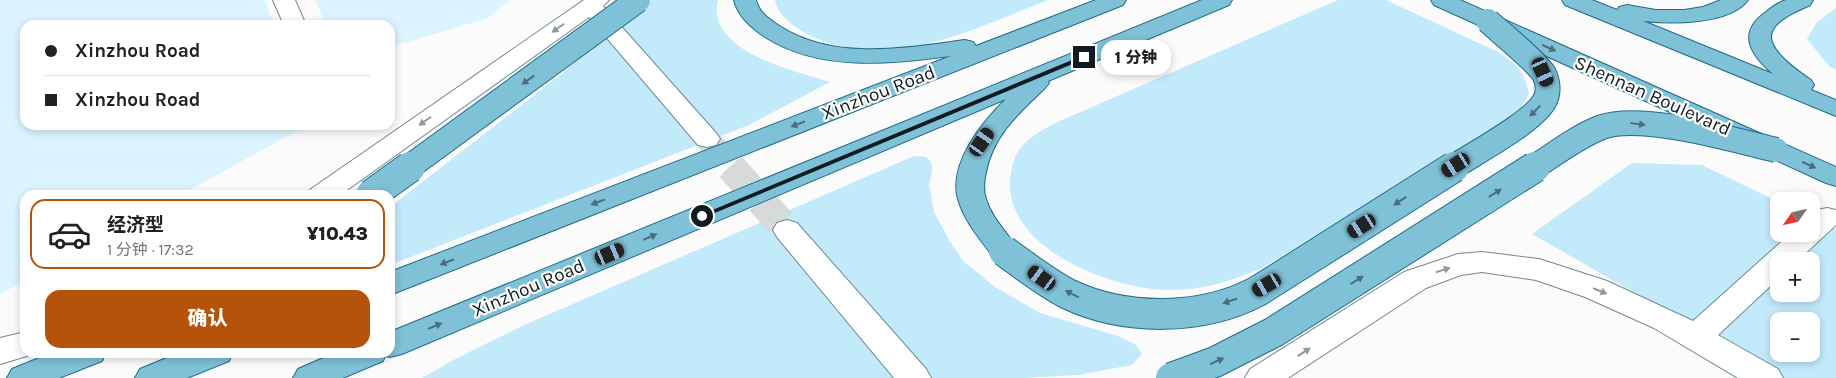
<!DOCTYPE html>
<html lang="zh">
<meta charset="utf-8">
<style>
:root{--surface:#fff;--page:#f2f2f2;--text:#202124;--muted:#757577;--line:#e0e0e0;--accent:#b45309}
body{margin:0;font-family:Karla,"Noto Sans SC",sans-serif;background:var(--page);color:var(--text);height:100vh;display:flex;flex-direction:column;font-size:19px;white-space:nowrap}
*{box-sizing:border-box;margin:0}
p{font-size:16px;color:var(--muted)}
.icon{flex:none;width:28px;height:28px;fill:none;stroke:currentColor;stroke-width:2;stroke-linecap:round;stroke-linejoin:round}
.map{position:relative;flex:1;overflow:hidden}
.panel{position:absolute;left:20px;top:190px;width:375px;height:168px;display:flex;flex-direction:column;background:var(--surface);border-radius:15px;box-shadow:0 2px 8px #0003}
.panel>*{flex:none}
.banner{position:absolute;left:20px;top:20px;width:375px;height:110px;border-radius:15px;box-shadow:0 2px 8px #0003;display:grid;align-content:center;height:110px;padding:0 25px;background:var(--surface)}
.needle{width:32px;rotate:236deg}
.buttons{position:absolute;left:1770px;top:192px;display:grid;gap:10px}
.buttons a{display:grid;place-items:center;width:50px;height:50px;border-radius:10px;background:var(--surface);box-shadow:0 2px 8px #0003;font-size:25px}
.end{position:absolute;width:22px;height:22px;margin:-11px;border:6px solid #101c21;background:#fff;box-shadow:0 0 0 2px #fff}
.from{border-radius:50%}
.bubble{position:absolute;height:35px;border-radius:15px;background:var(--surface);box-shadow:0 2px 8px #0003;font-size:16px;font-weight:800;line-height:35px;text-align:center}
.car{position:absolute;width:15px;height:30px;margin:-15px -8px;border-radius:6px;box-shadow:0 0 4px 1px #0007;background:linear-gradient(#222 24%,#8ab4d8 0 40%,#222 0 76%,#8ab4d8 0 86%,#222 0)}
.banner b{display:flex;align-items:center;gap:18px;height:48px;font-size:19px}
.banner b+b{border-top:1px solid var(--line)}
.banner i{width:12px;height:12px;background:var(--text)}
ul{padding:9px 0 0;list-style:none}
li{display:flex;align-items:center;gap:15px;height:70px;margin:0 10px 8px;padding:0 15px;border:2px solid transparent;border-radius:15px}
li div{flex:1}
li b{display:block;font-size:19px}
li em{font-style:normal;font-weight:800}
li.current{border-color:var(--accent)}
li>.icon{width:45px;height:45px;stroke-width:1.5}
.cta{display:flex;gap:10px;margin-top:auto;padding:10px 25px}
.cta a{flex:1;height:58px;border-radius:15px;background:var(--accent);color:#fff;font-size:20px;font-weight:800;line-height:58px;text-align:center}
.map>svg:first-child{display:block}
</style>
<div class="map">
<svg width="1836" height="378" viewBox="0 0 1836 378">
<rect width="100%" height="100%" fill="#fbfbfb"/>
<!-- built -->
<g fill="#dcf4ff">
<polygon points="0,0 265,0 274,25 25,25 25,125 308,125 180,195 25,195 25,281 0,294"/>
<polygon points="315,0 510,0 488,18 390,47 390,25 326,25"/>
</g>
<!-- green -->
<g fill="#c2eafb" fill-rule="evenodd">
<path d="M652,0H718C705,52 796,71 830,82L749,125L390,265V207L555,79L620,24Z"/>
<path d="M775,0H1048C974,28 890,74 811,36C796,28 779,18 775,0Z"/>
<path d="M1338,0H1386L1500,53C1518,66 1525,73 1529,94L1520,109L1503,122L1260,269C1223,284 1193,293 1153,289C1099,283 1007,246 1010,181C1012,149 1026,139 1053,124Z"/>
<polygon points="1836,8 1836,70 1830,67 1807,39 1817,22"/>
<polygon points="914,156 926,157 931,162 932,171 929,185 934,212 949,240 963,261 995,287 1040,313 1118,336 1136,345 1142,354 1132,365 1078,375 1023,378 422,378 457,358 522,326"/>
<path d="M1632,163L1702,165L1779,202V234H1811V217L1836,229V378H1783L1532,234ZM1779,261H1811V294H1779ZM1779,321H1811V354H1779Z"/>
</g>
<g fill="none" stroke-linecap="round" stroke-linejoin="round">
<!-- minor-tunnel-far1 -->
<polyline stroke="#d8dada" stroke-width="24" stroke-dasharray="24 12" stroke-linecap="butt" points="707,139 733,168"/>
<!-- minor-tunnel -->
<polyline stroke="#d8dada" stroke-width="30" stroke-dasharray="30 15" stroke-linecap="butt" points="731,167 787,230"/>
<defs>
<g id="minor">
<polygon points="273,0 295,0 306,25 284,25"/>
<polygon points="584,0 609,0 603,6 716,133 720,139 716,145 707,147 698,145 589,17 340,195 307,195 311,189"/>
<polygon points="1827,208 1836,210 1836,225 1797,261 1779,261 1779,278 1718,335 1778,369 1783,378 1738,378 1654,328 1585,297 1536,280 1482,272 1461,275 1426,288 1288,378 1245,378 1250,369 1404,272 1458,254 1482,252 1539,259 1607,281 1693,321 1790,234 1811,234 1811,215 1817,210"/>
<polygon points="787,220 797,223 926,369 931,378 894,378 777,237 773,230 777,223"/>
<polygon points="25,332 25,352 37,353 0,364 0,338"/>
</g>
<g id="major">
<path d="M734,0H756C759,13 770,20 781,27C836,61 905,48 965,40L973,42L976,46L1096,0H1126L1123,5L390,295V272L951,56C890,64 820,72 765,37C752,28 738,17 734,0Z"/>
<path d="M1202,0H1232L1229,5L1048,81L1049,83L1045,88C1019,113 993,135 986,172C984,182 983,189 986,199C992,219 1008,233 1019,251L1014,258L1004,261L994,258C981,240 964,221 958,199C948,164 983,121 1006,99L402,354L390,357L385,356L383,361L343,378H293L298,369L337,352H390V332Z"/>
<polygon points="1431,0 1460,0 1836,167 1836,186 1826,183 1434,5"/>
<path d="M1562,0H1592L1617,10L1619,7L1627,5L1656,10H1684L1703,7L1721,0H1748C1730,25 1670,24 1643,21L1773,74C1751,55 1736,33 1766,12C1771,8 1779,2 1786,0C1793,0 1805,0 1813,0L1810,5C1798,11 1781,17 1774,28C1760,46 1798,71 1811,80L1814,85L1811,90L1836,100V116L1565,5Z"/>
<polygon points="54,352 106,352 102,361 59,378 7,378 12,369"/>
<polygon points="181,352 233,352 229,361 187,378 135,378 140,369"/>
</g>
</defs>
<!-- minor casing -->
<use href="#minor" stroke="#6d8a96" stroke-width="2"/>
<!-- major casing -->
<use href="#major" stroke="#216c86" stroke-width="2"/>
<!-- minor -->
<use href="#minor" fill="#fff" fill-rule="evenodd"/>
<!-- major -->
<use href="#major" fill="#7fc1d7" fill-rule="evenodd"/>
<defs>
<g id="major-bridge-far1">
<polyline points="408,168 638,0"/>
<path d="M1452,168C1473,154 1534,122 1545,100C1549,92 1548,82 1544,74C1538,63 1500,32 1488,21"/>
<path d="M1533,168C1555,154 1578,136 1602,127C1642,113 1734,140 1776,150"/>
</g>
<g id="major-bridge">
<polyline points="371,195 410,167"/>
<path d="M1004,251C1025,266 1045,282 1068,294C1125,321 1202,321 1258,291L1454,167"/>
<polyline points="1171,378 1215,362 1274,332 1535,167"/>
</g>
</defs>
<!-- major-bridge-far1 casing -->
<use href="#major-bridge-far1" stroke="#216c86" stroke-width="26" stroke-linecap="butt"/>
<!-- major-bridge casing -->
<use href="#major-bridge" stroke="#216c86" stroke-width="32" stroke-linecap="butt"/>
<!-- major-bridge-far1 -->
<use href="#major-bridge-far1" stroke="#7fc1d7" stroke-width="24"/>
<!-- major-bridge -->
<use href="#major-bridge" stroke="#7fc1d7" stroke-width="30"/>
</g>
<!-- one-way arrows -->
<defs><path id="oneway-solid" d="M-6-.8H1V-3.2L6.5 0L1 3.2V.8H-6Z" transform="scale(1.25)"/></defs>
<g fill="#93999b">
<use href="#oneway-solid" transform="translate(558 28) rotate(145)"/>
<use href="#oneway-solid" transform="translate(425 121) rotate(145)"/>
<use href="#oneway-solid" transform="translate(1443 270) rotate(-17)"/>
<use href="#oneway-solid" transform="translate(1600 291) rotate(22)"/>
<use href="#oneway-solid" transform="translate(1304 352) rotate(-33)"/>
</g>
<g fill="#486e7c">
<use href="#oneway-solid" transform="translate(1549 48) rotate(24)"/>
<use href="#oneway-solid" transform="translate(528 80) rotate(144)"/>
<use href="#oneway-solid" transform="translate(1535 111) rotate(134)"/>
<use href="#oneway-solid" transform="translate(798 124) rotate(159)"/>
<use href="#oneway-solid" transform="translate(1638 124) rotate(7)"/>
<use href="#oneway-solid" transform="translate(1809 165) rotate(24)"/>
<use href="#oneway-solid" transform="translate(1495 193) rotate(-32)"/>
<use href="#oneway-solid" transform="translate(1400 201) rotate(147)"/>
<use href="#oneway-solid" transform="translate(598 202) rotate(159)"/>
<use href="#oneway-solid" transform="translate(650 237) rotate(-23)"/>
<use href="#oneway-solid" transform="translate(447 262) rotate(159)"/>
<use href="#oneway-solid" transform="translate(1357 280) rotate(-32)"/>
<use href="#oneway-solid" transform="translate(1072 294) rotate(-153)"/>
<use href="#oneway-solid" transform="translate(1230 301) rotate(161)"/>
<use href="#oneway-solid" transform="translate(435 326) rotate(-23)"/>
<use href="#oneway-solid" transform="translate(1217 361) rotate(-24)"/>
</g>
<!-- route -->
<polygon fill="#101c21" points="1084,55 1087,55 1087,58 705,217 702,218 698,216"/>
<g text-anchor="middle" stroke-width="4.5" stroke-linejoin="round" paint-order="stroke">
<!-- street labels -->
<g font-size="19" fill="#101c21" stroke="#fbfbfb">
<text transform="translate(878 92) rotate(-21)" y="7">Xinzhou Road</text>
<text transform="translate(1653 95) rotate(24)" y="7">Shennan Boulevard</text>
<text transform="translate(528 287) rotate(-23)" y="7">Xinzhou Road</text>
</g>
</g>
</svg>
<div class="buttons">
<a><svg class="needle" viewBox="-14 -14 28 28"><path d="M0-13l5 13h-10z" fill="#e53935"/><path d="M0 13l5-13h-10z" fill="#757577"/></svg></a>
<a>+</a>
<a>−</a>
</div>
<i class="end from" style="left:702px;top:216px"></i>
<i class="end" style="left:1084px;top:57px"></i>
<div class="bubble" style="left:1101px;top:40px;width:70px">1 分钟</div>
<i class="car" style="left:1543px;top:72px;rotate:156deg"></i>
<i class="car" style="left:982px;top:142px;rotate:35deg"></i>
<i class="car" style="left:1456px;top:165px;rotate:237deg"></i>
<i class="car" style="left:1362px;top:226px;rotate:238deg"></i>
<i class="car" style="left:610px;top:254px;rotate:67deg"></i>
<i class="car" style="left:1042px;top:278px;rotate:306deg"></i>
<i class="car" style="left:1267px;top:285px;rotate:240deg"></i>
<div class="banner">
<b><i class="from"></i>Xinzhou Road</b>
<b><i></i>Xinzhou Road</b>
</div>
<section class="panel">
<ul>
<li class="current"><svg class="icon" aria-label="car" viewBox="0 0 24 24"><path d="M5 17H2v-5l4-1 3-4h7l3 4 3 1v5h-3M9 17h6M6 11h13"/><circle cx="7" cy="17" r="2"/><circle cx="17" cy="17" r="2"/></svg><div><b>经济型</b><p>1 分钟 · 17:32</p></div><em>¥10.43</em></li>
</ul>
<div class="cta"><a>确认</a></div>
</section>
</div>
